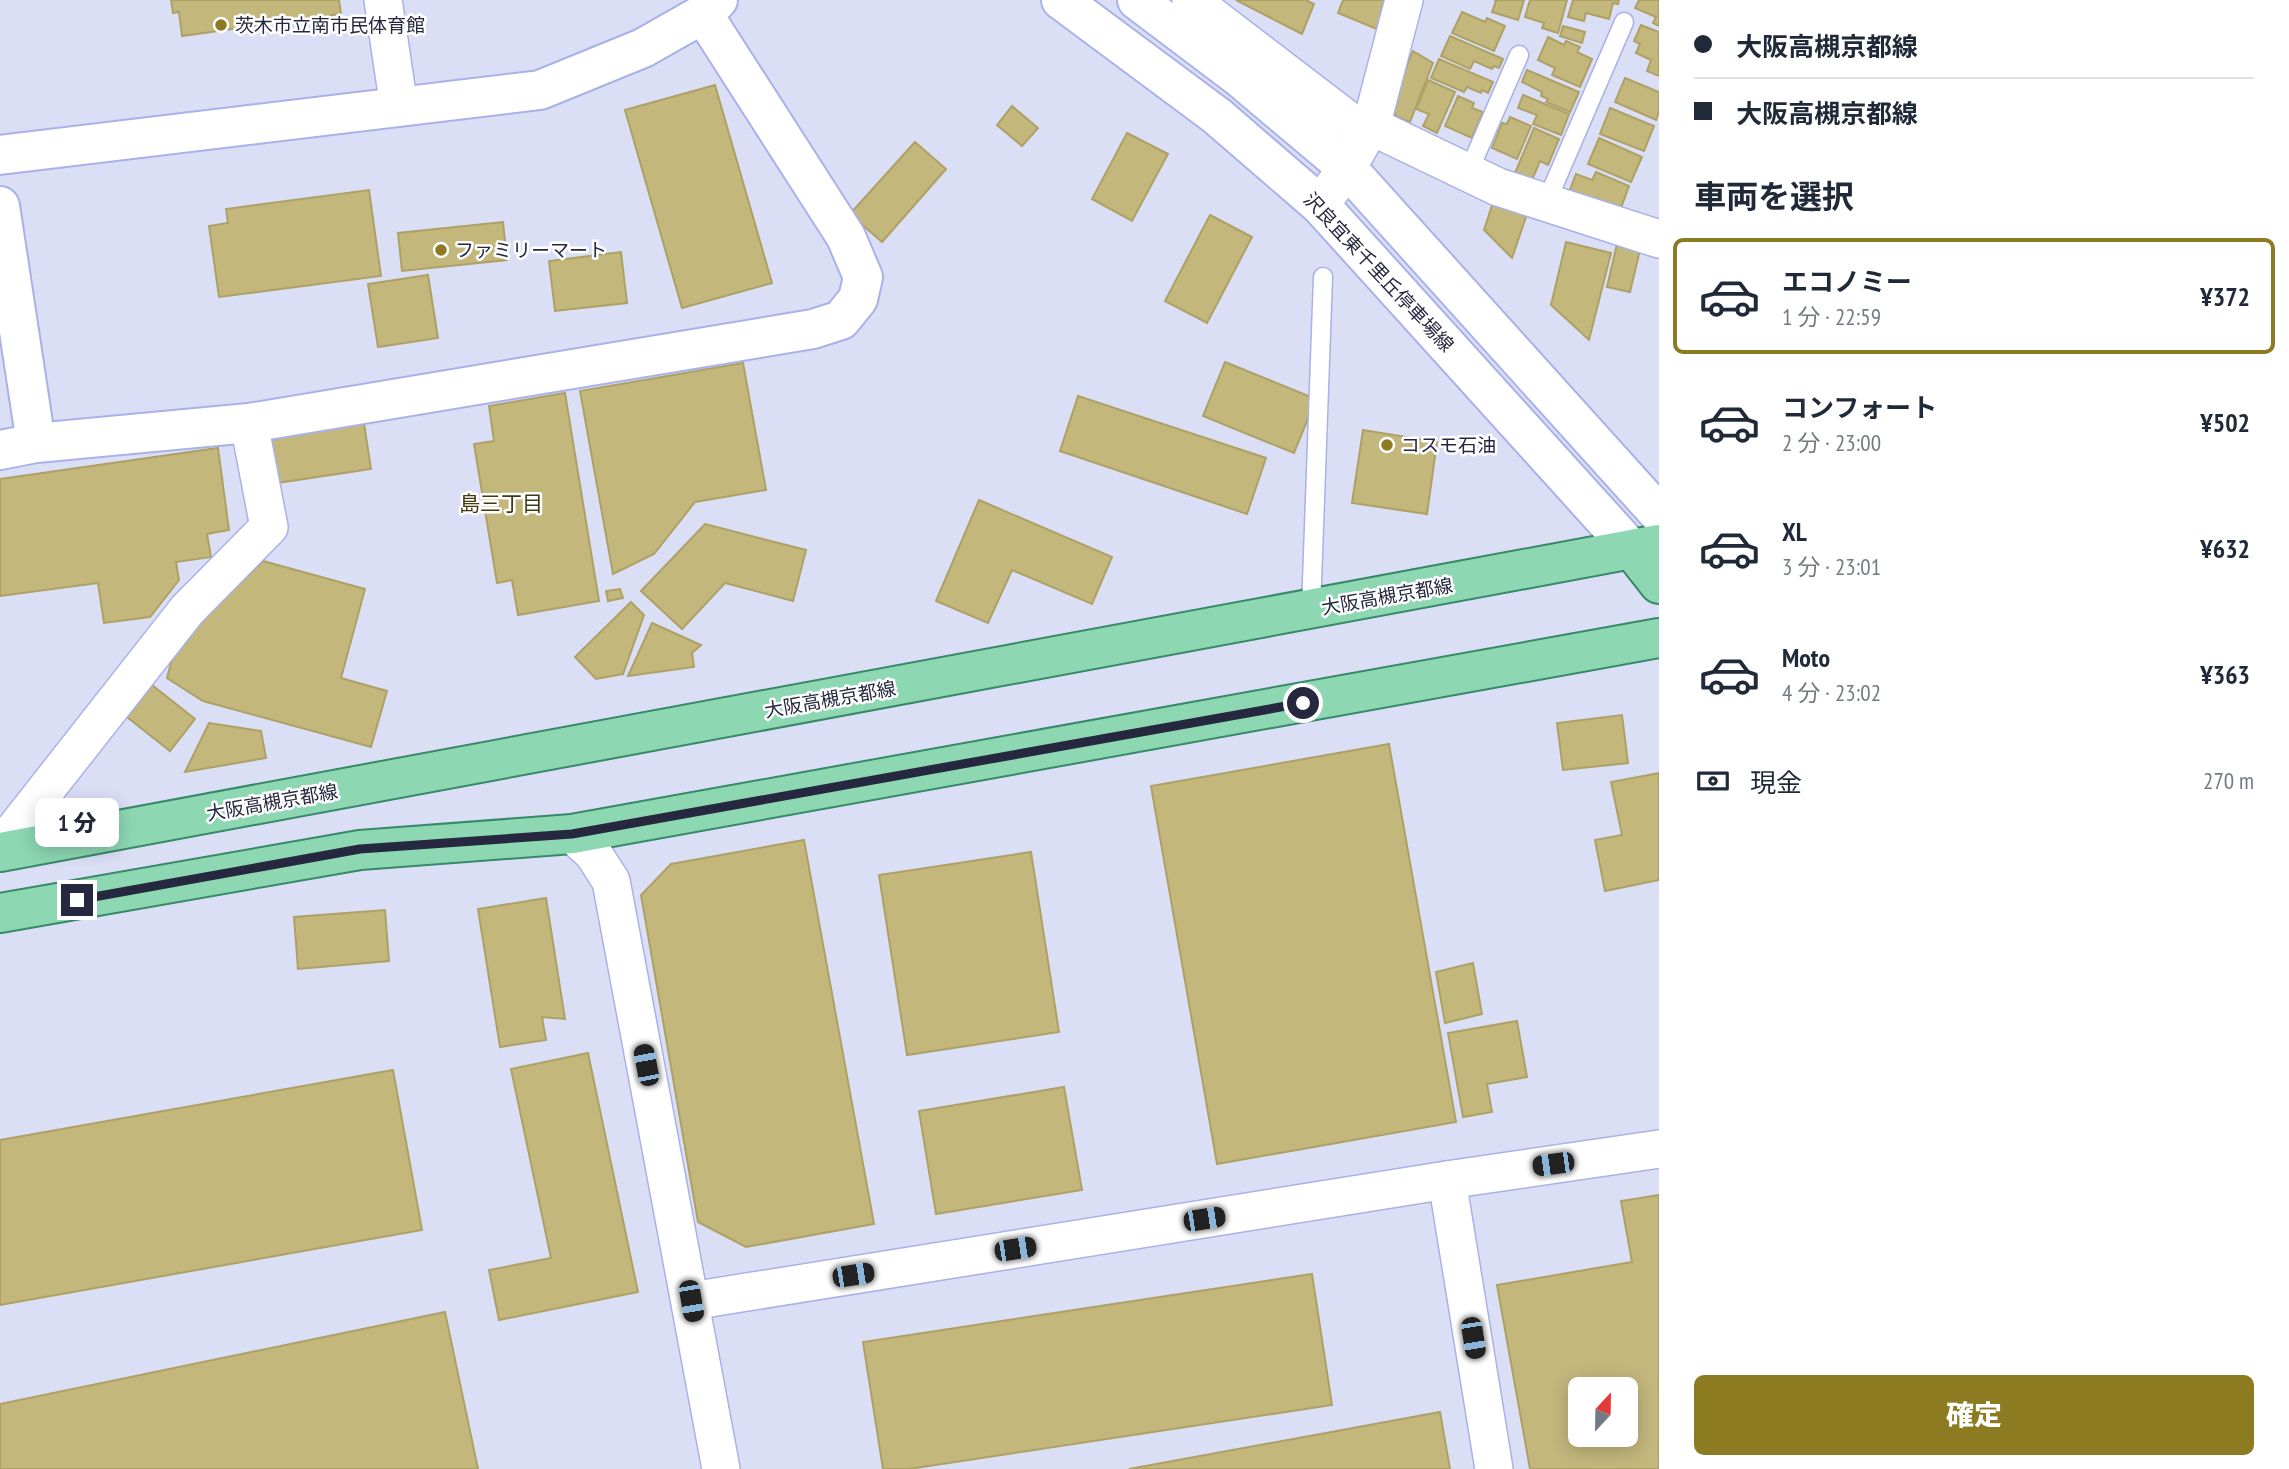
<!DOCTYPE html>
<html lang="ja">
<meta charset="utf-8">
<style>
:root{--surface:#fff;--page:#f6f6f7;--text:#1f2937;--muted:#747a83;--line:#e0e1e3;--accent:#8c7b21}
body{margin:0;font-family:"PT Sans Narrow","Noto Sans JP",sans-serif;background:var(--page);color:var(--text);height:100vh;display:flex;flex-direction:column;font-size:26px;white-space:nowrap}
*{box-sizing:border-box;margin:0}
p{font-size:23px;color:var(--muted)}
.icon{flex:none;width:38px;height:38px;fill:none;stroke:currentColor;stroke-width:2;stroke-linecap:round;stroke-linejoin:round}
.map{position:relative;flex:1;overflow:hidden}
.panel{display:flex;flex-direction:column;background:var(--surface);width:630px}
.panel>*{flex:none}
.hud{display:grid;align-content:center;height:154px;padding:0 35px;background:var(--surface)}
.needle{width:46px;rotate:22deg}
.tools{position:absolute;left:1568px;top:1377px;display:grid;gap:14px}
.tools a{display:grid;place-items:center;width:70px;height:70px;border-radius:10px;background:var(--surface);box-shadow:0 4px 18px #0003;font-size:35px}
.end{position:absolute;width:32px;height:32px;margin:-16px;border:9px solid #25283e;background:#fff;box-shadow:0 0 0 4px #fff}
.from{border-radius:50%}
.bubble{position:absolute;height:49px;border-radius:10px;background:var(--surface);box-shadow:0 4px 18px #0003;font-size:23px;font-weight:800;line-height:49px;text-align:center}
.car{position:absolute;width:21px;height:42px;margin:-21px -10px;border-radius:9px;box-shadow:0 0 5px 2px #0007;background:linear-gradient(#222 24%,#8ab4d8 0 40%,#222 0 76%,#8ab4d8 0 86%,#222 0)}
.hud b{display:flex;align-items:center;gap:24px;height:66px;font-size:26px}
.hud b+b{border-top:2px solid var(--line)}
.hud i{width:18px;height:18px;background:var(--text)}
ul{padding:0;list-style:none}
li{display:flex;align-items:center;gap:21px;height:116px;margin:0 14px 10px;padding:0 21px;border:4px solid transparent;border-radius:10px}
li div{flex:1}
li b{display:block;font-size:26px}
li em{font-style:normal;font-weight:800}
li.on{border-color:var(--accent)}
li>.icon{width:63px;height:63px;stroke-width:1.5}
h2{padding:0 35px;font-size:32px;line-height:84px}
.pay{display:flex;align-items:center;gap:18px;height:77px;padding:0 35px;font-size:26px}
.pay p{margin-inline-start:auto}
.cta{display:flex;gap:14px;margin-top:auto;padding:14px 35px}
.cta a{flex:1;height:80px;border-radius:10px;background:var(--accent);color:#fff;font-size:28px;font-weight:800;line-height:80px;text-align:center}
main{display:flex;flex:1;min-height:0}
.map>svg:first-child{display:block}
</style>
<main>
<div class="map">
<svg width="1659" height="1469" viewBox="0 0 1659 1469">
<rect width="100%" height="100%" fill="#dbdff6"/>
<!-- building -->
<g fill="#c3b77c" stroke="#ada166" stroke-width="2" fill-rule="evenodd">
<polygon points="171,0 339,0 341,14 182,36 179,12 173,13"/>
<polygon points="1236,0 1306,0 1314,4 1302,34"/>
<polygon points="1343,0 1391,0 1379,30 1338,13"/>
<polygon points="1494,0 1524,0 1518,20 1492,12 1496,1"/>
<polygon points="1530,0 1567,0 1558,33 1542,28 1544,23 1525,17"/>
<polygon points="1573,0 1619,0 1618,4 1613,3 1609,19 1586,13 1584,21 1568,17"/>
<polygon points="1639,0 1659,0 1659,26 1653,23 1656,17 1635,8"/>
<polygon points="1462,12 1485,22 1487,18 1505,26 1494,51 1452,33"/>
<polygon points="1641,25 1659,32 1659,76 1647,71 1651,60 1636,53 1640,44 1634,41"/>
<polygon points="1563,26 1585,32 1582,43 1560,36"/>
<polygon points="1450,36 1503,59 1499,68 1494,66 1492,69 1474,61 1470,69 1441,56"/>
<polygon points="1548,37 1564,45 1566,41 1580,47 1577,52 1592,59 1580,87 1552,75 1555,68 1538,60"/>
<polygon points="1413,51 1433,63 1410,122 1397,117 1390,105"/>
<polygon points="1439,59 1493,82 1488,93 1482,90 1481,93 1467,87 1464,92 1431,78"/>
<polygon points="1527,70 1579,92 1570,112 1546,102 1548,99 1541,96 1542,92 1522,82"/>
<polygon points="1625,78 1659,92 1659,112 1656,120 1615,102"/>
<polygon points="1428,80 1455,92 1437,133 1423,126 1429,114 1416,109"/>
<polygon points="715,85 772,283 682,308 625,110"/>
<polygon points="1523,95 1569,114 1561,135 1533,124 1537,115 1518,108"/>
<polygon points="1458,96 1474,103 1472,108 1483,112 1472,138 1445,126"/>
<polygon points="1012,106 1038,128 1022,146 997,125"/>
<polygon points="1610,108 1654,126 1644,151 1600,134"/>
<polygon points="1510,117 1531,126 1517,159 1492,148 1502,123 1507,124"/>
<polygon points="1534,128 1559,139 1548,165 1540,161 1532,180 1515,173"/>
<polygon points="1127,133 1168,154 1132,221 1092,199"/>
<polygon points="1599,138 1642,157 1631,182 1588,164"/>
<polygon points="915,142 946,169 882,242 850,214"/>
<polygon points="1596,172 1629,186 1621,208 1606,202 1605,206 1569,192 1576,174 1592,180"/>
<polygon points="369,190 381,276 219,297 209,226 228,223 226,209"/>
<polygon points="1494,199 1528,211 1512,258 1484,230"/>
<polygon points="1210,215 1252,237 1207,323 1165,301"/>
<polygon points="503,222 507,260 402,271 398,233"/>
<polygon points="1566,242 1611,253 1589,340 1551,305"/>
<polygon points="1617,244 1640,250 1630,292 1607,287"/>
<polygon points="621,252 627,303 555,311 549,261"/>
<polygon points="428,275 438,338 378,347 368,284"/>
<polygon points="1225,362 1316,399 1294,453 1203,416"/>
<polygon points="743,363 766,490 695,502 654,554 613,574 580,391"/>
<polygon points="565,393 599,601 518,615 512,580 497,583 474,444 494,441 489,406"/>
<polygon points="1078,396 1266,458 1247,514 1060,451"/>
<polygon points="363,417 371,469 277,483 269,431"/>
<polygon points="1363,430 1437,442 1427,514 1352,503"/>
<polygon points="218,448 229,530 207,534 211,557 176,562 179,580 150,617 104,623 98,583 0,596 0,479"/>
<polygon points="979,500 1112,557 1092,604 1012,570 988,623 936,601"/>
<polygon points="705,524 806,550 793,601 725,583 682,629 641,591"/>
<polygon points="263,561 365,589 341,678 387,691 371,747 203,701 167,678 176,644"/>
<polygon points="620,589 623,598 608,601 606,591"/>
<polygon points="631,602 644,615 623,674 596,679 575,657"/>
<polygon points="652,623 701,645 692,653 694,667 628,676"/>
<polygon points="152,685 195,719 170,751 127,717"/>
<polygon points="1622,715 1628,763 1563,770 1557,723"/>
<polygon points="209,723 261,731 266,758 185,772"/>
<polygon points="1389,744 1456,1122 1217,1164 1151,786"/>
<polygon points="1659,773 1659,880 1605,891 1595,840 1622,835 1611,782"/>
<polygon points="804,840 874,1224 746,1247 698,1222 641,895 671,864"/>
<polygon points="1031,852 1059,1032 907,1055 879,875"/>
<polygon points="546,898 565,1019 542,1017 546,1040 500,1047 478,909"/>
<polygon points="385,910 389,961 298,969 294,917"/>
<polygon points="1473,963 1482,1014 1445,1023 1436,972"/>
<polygon points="1517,1021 1527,1077 1487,1084 1492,1112 1463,1117 1448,1033"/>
<polygon points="588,1053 638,1292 499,1320 489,1270 551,1258 511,1069"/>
<polygon points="393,1070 422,1230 0,1305 0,1140"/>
<polygon points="1064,1087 1082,1190 936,1214 919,1111"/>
<path d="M1659,1195V1469H1530L1497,1285L1632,1262L1621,1201ZM1580,1390H1626V1435H1580Z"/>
<polygon points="1312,1274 1332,1405 909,1469 883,1469 863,1342"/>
<polygon points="445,1312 478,1469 0,1469 0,1404"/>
<polygon points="1440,1412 1450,1469 1129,1469"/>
</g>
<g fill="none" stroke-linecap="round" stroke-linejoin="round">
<defs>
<g id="service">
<polyline points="1468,173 1519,55"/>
<polyline points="1546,203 1624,22"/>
<polyline points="1311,610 1323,277"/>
</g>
<g id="minor">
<polyline points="383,0 399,107"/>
<polyline points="1191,0 1366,134"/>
<polyline points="1371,126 1498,187 1659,239"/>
<polyline points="1320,205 1347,168 1371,126 1404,0"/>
<polyline points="572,834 593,853 611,881 721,1469"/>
<polyline points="0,848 187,610 269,527 249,423"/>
<polyline points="1447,1180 1494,1469"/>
<polyline points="691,1301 1447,1180 1659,1149"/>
</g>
<g id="tertiary">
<polyline points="0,155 540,90 643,48 703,14 718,0"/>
<polyline points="0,206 36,443"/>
<polyline points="0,450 36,443 249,423 813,329 841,320 858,299 863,277 846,237 703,14"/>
</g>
<g id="secondary">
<polyline points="1061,0 1217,116 1320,205 1633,551"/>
<polyline points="1137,0 1239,77 1347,168 1659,514"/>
</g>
<g id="primary">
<polyline points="1633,551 1659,584"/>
<polyline points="0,852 1659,544"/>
<polyline points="0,913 360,850 572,834 1659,638"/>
</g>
</defs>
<!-- service casing -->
<use href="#service" stroke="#a9b1e9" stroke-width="21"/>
<!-- minor casing -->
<use href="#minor" stroke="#a9b1e9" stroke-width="40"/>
<!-- tertiary casing -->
<use href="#tertiary" stroke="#a9b1e9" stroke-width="42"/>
<!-- secondary casing -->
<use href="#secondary" stroke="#a9b1e9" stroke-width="42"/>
<!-- primary casing -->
<use href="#primary" stroke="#378969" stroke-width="42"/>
<!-- service -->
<use href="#service" stroke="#fff" stroke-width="18"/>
<!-- minor -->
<use href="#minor" stroke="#fff" stroke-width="37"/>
<!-- tertiary -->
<use href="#tertiary" stroke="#fff" stroke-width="38"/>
<!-- secondary -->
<use href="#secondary" stroke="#fff" stroke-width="38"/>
<!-- primary -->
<use href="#primary" stroke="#8dd7b3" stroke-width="38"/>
</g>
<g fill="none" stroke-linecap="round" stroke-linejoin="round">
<!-- route -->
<polyline stroke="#25283e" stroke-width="9" points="77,900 360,849 572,834 1303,703"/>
</g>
<!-- markers -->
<g fill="#8c7b21" stroke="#fff" stroke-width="2.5">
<circle cx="221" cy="25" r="7"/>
<circle cx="441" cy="250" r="7"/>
<circle cx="1387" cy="445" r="7"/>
</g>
<g text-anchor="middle" stroke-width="5" stroke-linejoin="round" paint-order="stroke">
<!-- poi labels -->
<g font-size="19" fill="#25283e" stroke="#fff" text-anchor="start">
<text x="235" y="32">茨木市立南市民体育館</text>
<text x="455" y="257">ファミリーマート</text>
<text x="1401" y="452">コスモ石油</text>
</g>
<!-- street labels -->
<g font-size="19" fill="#25283e" stroke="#fff">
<text transform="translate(1379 272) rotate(47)" y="7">沢良宜東千里丘停車場線</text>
<text transform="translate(1387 596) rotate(-10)" y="7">大阪高槻京都線</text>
<text transform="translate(830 699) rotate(-10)" y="7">大阪高槻京都線</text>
<text transform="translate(272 802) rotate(-10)" y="7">大阪高槻京都線</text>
</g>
<!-- neighbourhood labels -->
<g font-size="21" fill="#42390f" stroke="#fff">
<text x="501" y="511">島三丁目</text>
</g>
</g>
</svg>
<div class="tools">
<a><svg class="needle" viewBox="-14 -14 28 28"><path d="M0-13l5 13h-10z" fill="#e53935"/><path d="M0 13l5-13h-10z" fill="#747a83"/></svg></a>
</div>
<i class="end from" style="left:1303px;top:703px"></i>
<i class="end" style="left:77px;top:900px"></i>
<div class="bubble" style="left:35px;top:798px;width:84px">1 分</div>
<i class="car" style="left:646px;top:1065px;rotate:349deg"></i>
<i class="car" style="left:1553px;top:1164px;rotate:262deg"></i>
<i class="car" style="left:1204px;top:1219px;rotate:81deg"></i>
<i class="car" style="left:1015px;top:1249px;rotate:81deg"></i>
<i class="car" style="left:853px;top:1275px;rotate:81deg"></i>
<i class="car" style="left:691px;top:1301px;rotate:170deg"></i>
<i class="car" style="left:1473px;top:1338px;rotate:171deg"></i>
</div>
<section class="panel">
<div class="hud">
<b><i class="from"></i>大阪高槻京都線</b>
<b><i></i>大阪高槻京都線</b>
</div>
<h2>車両を選択</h2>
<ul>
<li class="on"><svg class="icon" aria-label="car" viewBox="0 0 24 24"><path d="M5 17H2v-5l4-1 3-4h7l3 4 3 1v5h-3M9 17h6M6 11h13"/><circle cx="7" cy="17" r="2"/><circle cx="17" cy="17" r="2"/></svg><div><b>エコノミー</b><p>1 分 · 22:59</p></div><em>¥372</em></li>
<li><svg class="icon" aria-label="car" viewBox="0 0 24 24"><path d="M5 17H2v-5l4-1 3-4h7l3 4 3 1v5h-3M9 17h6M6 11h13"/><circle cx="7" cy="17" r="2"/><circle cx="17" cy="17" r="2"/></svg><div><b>コンフォート</b><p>2 分 · 23:00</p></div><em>¥502</em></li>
<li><svg class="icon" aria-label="car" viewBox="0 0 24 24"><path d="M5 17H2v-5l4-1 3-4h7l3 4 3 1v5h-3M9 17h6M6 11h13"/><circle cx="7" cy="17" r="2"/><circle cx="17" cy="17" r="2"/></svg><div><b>XL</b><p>3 分 · 23:01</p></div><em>¥632</em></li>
<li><svg class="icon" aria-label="car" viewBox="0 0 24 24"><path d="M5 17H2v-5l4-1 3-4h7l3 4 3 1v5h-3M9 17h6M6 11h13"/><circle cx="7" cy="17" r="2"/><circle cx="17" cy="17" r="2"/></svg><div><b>Moto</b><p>4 分 · 23:02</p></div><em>¥363</em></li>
</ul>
<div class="pay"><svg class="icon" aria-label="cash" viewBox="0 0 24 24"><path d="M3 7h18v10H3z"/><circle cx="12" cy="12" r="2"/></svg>現金<p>270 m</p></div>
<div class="cta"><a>確定</a></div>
</section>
</main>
